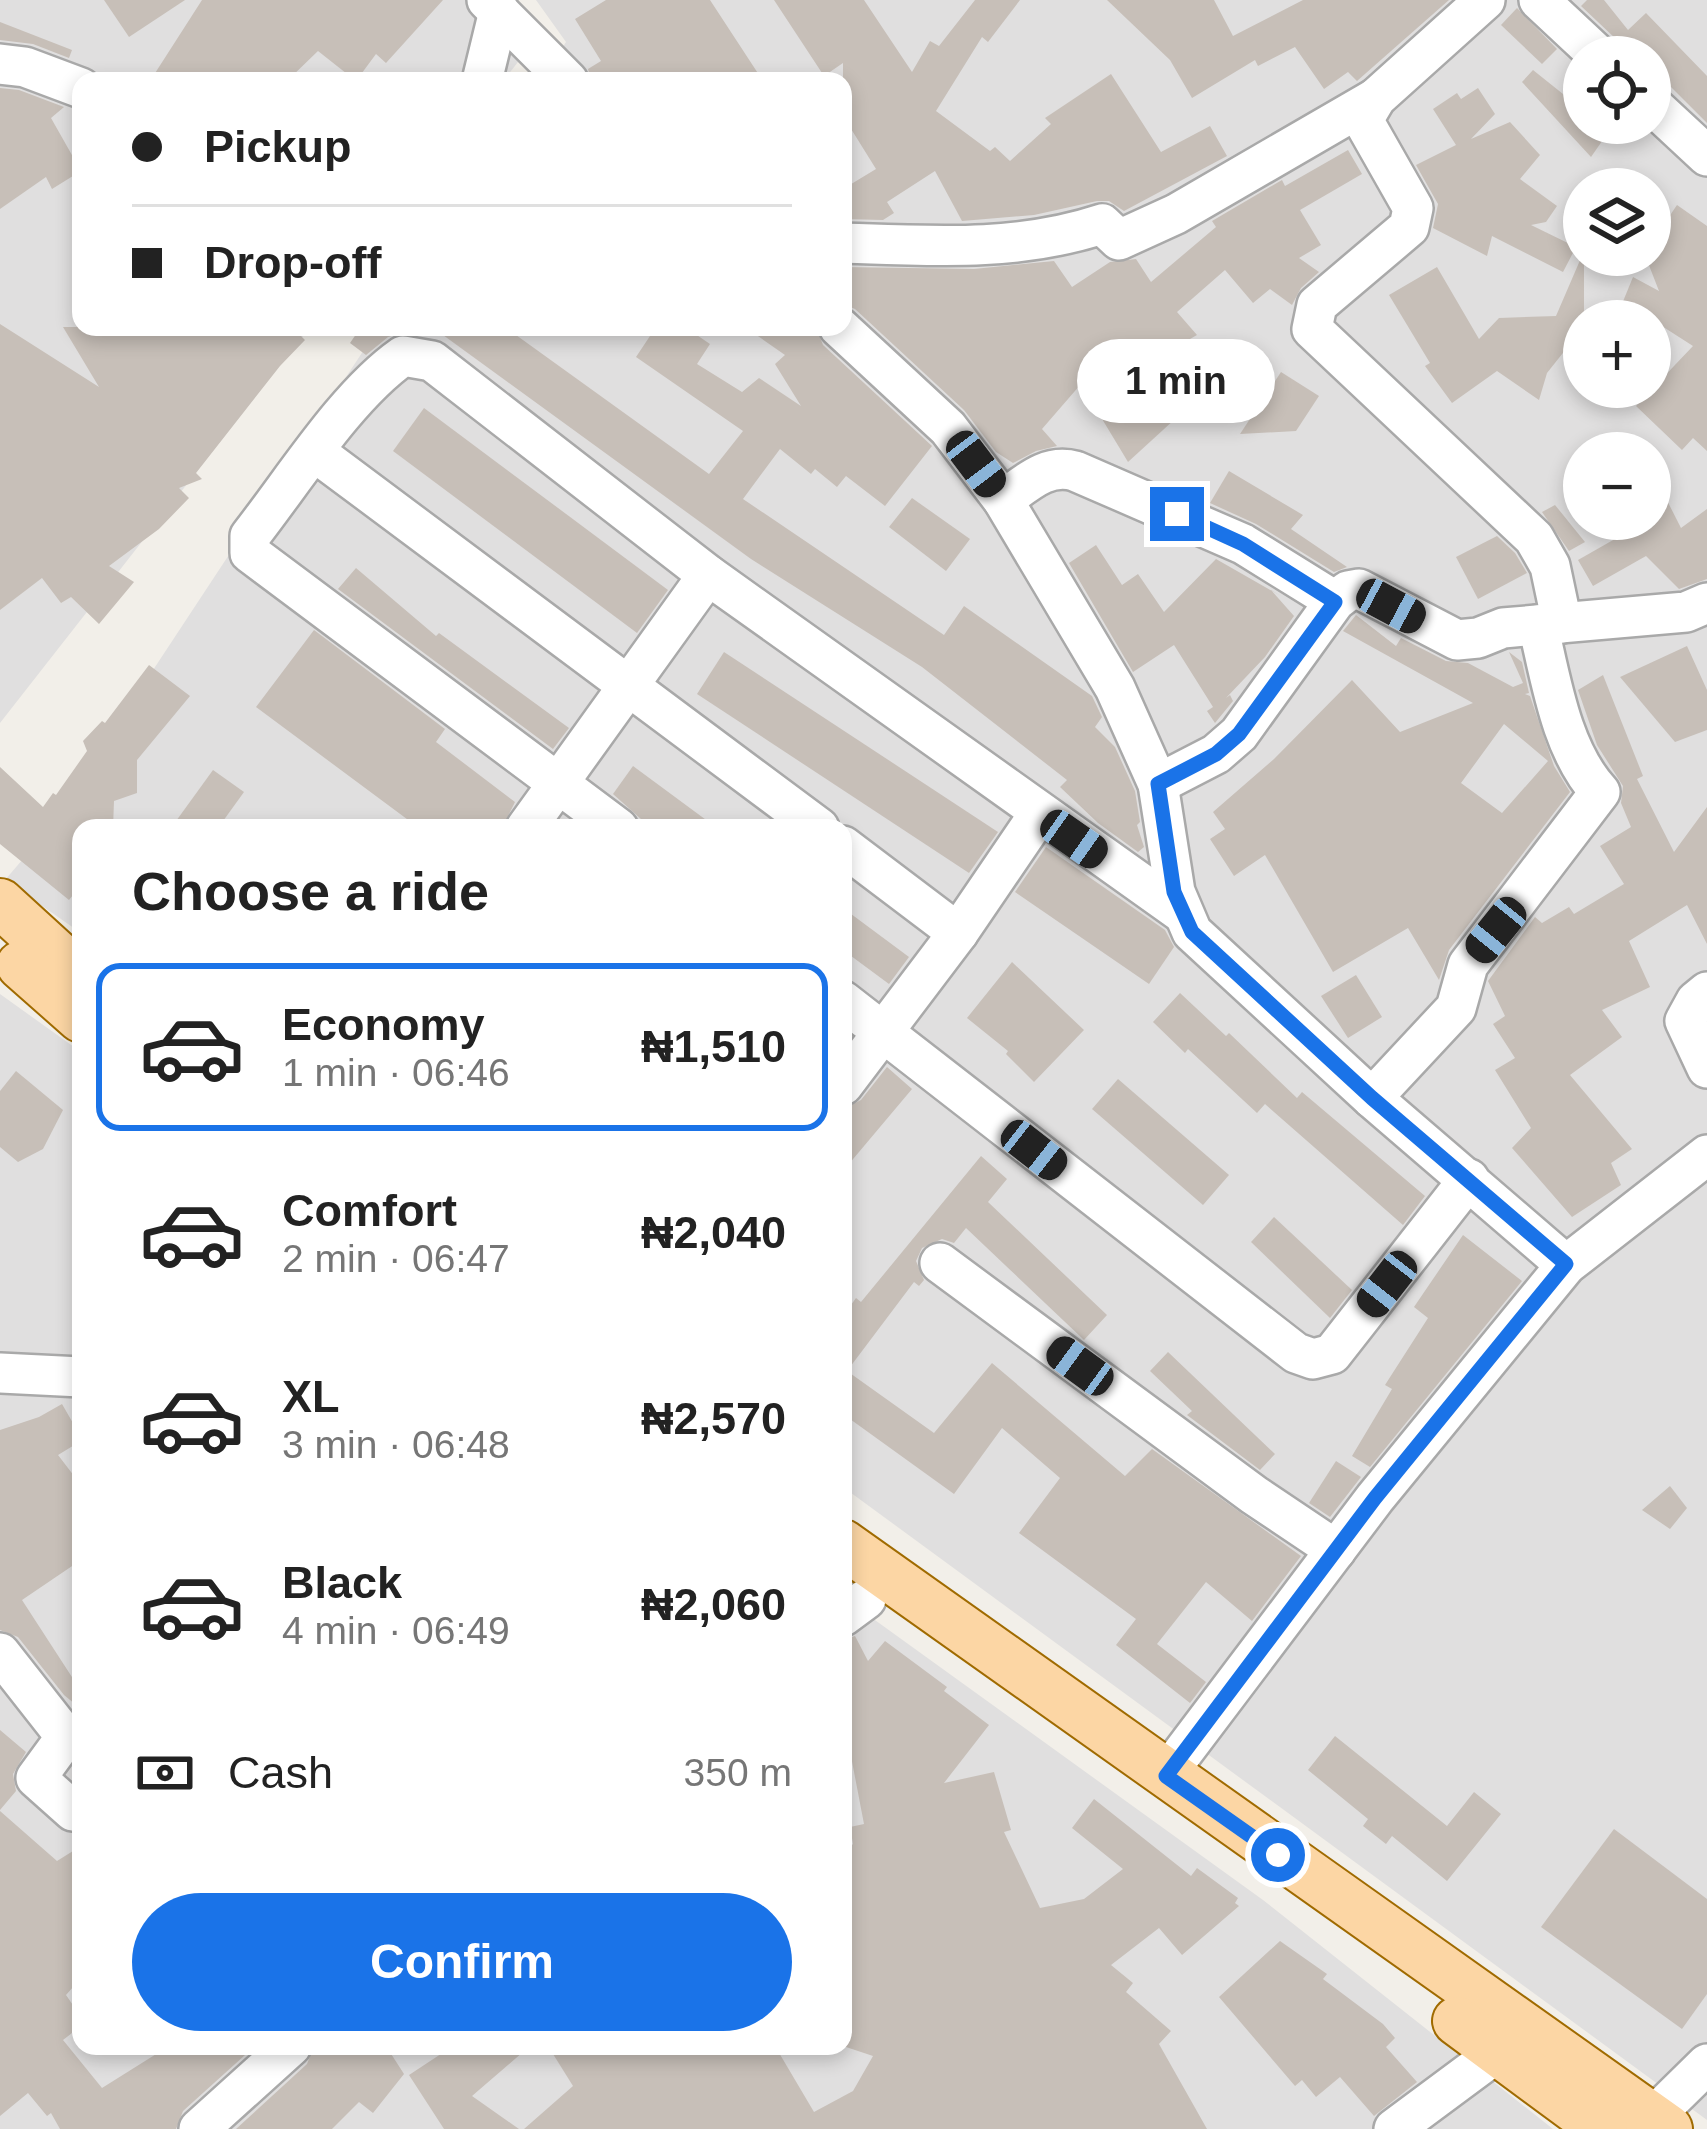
<!DOCTYPE html>
<meta charset="utf-8">
<style>
:root{--surface:#fff;--page:#f2f2f2;--text:#222;--muted:#767676;--line:#e0e0e0;--accent:#1a73e8}
body{margin:0;font-family:Arial,sans-serif;background:var(--page);color:var(--text);height:100vh;display:flex;flex-direction:column;font-size:45px;white-space:nowrap}
*{box-sizing:border-box;margin:0}
p{font-size:39px;color:var(--muted)}
.icon{flex:none;width:66px;height:66px;fill:none;stroke:currentColor;stroke-width:2;stroke-linecap:round;stroke-linejoin:round}
.map{position:relative;flex:1;overflow:hidden}
.side{position:absolute;left:72px;top:819px;width:780px;height:1236px;display:flex;flex-direction:column;background:var(--surface);border-radius:24px;box-shadow:0 6px 18px #0003}
.side>*{flex:none}
.guide{position:absolute;left:72px;top:72px;width:780px;height:264px;border-radius:24px;box-shadow:0 6px 18px #0003;display:grid;align-content:center;height:264px;padding:0 60px;background:var(--surface)}
.controls{position:absolute;left:1563px;top:36px;display:grid;gap:24px}
.controls a{display:grid;place-items:center;width:108px;height:108px;border-radius:50%;background:var(--surface);box-shadow:0 6px 18px #0003;font-size:60px}
.end{position:absolute;width:54px;height:54px;margin:-27px;border:15px solid #1a73e8;background:#fff;box-shadow:0 0 0 6px #fff}
.from{border-radius:50%}
.bubble{position:absolute;height:84px;border-radius:42px;background:var(--surface);box-shadow:0 6px 18px #0003;font-size:39px;font-weight:600;line-height:84px;text-align:center}
.car{position:absolute;width:36px;height:72px;margin:-36px -18px;border-radius:15px;box-shadow:0 0 9px 3px #0007;background:linear-gradient(#222 24%,#8ab4d8 0 40%,#222 0 76%,#8ab4d8 0 86%,#222 0)}
.guide b{display:flex;align-items:center;gap:42px;height:114px;font-size:45px}
.guide b+b{border-top:3px solid var(--line)}
.guide i{width:30px;height:30px;background:var(--text)}
ul{padding:0;list-style:none}
li{display:flex;align-items:center;gap:36px;height:168px;margin:0 24px 18px;padding:0 36px;border:6px solid transparent;border-radius:24px}
li div{flex:1}
li b{display:block;font-size:45px}
li em{font-style:normal;font-weight:600}
li.current{border-color:var(--accent)}
li>.icon{width:108px;height:108px;stroke-width:1.5}
h2{padding:0 60px;font-size:54px;line-height:144px}
.pay{display:flex;align-items:center;gap:30px;height:132px;padding:0 60px;font-size:45px}
.pay p{margin-inline-start:auto}
.button{display:flex;gap:24px;margin-top:auto;padding:24px 60px}
.button a{flex:1;height:138px;border-radius:72px;background:var(--accent);color:#fff;font-size:48px;font-weight:600;line-height:138px;text-align:center}
.map>svg:first-child{display:block}
</style>
<div class="map">
<svg width="1707" height="2129" viewBox="0 0 1707 2129">
<rect width="100%" height="100%" fill="#f2efe9"/>
<!-- residential -->
<g fill="#e0dfdf" fill-rule="evenodd">
<polygon points="0,0 476,0 518,62 503,81 81,81 81,327 310,327 0,723"/>
<path d="M536,0H1707V2120L843,1487V828H81V933L5,880L47,831L379,327H843V81H541L566,42ZM1584,57H1650V123H1584ZM1584,189H1650V255H1584ZM1584,321H1650V387H1584ZM1584,453H1650V519H1584Z"/>
<polygon points="0,994 81,1052 81,2046 843,2046 843,1597 1263,1900 1553,2129 0,2129"/>
</g>
<!-- building -->
<g fill="#c7bfb8" fill-rule="evenodd">
<polygon points="104,0 185,0 129,37"/>
<polygon points="202,0 443,0 386,63 376,54 356,81 318,51 287,81 150,81"/>
<polygon points="606,0 710,0 763,81 591,81 588,69 601,61 575,19"/>
<polygon points="774,0 864,0 912,72 930,41 939,46 975,0 1020,0 988,42 982,37 936,111 990,151 995,147 1010,161 1051,124 1045,118 1111,74 1161,152 1210,126 1227,156 1124,211 1109,201 1097,201 1034,215 962,221 935,171 887,202 894,213 883,220 843,219 843,189 876,169 843,116 843,63 824,76"/>
<polygon points="1107,0 1214,0 1233,36 1303,0 1449,0 1357,81 1348,72 1324,89 1295,47 1258,66 1255,60 1192,98 1170,60"/>
<polygon points="1587,0 1604,0 1628,30 1646,13 1707,76 1707,123 1650,66 1650,57 1623,57 1616,39 1581,6"/>
<polygon points="1517,8 1557,49 1542,64 1501,25"/>
<polygon points="0,22 72,50 69,58 33,44 0,40"/>
<polygon points="1533,70 1568,98 1572,96 1584,109 1584,123 1596,123 1607,134 1591,157 1522,82"/>
<polygon points="0,88 19,90 64,107 51,118 81,171 52,189 46,177 0,209"/>
<polygon points="1478,88 1495,114 1471,139 1510,122 1540,155 1520,179 1557,206 1546,222 1531,225 1576,247 1563,272 1492,236 1487,256 1433,228 1438,204 1416,165 1456,145 1433,109 1457,93 1461,99"/>
<polygon points="1348,150 1362,174 1300,210 1321,245 1299,258 1319,272 1301,288 1292,305 1270,289 1253,303 1225,270 1177,312 1197,335 1183,343 1210,380 1193,393 1198,398 1128,462 1081,384 1042,429 1057,446 1036,451 1013,463 996,452 964,410 855,309 843,304 843,267 974,269 1054,261 1072,287 1110,262 1136,259 1151,282 1216,227 1212,221 1282,180 1285,186"/>
<polygon points="1677,205 1707,226 1707,451 1693,438 1682,450 1636,406 1693,346 1654,321 1615,321 1633,277 1659,291 1645,255 1650,255 1650,245"/>
<polygon points="1584,251 1584,343 1574,339 1547,373 1539,400 1497,371 1452,403 1425,366 1430,363 1389,295 1437,267 1479,339 1499,318 1556,316"/>
<polygon points="0,324 99,387 63,327 292,327 305,340 280,366 196,473 202,479 179,488 189,498 159,529 109,566 134,582 99,624 71,597 61,603 42,578 0,610"/>
<polygon points="361,327 410,327 406,332 388,337 366,355 350,343"/>
<polygon points="432,327 505,327 709,474 743,431 636,357 656,327 685,327 710,344 697,364 742,392 759,378 801,406 775,364 785,355 745,327 816,327 823,345 932,446 885,506 846,476 837,487 815,469 811,474 780,449 743,499 944,635 964,606 1092,696 1102,717 1095,727 1115,747 1135,791 1140,822 1137,825 1144,847 1138,852 1098,823 1060,787 1067,780 922,667 751,559"/>
<polygon points="1281,372 1319,396 1296,431 1240,434"/>
<polygon points="424,408 668,590 637,633 393,451"/>
<polygon points="1650,467 1681,528 1707,509 1707,579 1679,589 1646,556 1593,586 1578,560 1650,519"/>
<polygon points="1229,471 1303,515 1291,529 1347,567 1334,572 1256,524 1210,503"/>
<polygon points="912,498 970,539 946,571 889,527"/>
<polygon points="1555,505 1585,542 1569,551 1542,512"/>
<polygon points="1497,536 1515,553 1527,573 1478,599 1456,557"/>
<polygon points="1096,545 1122,585 1138,574 1164,612 1216,559 1281,596 1271,590 1294,616 1265,657 1226,698 1230,695 1233,701 1215,723 1207,711 1213,707 1174,645 1133,672 1069,563"/>
<polygon points="356,568 436,636 439,633 569,728 553,749 338,589"/>
<path d="M1356,615L1396,646L1401,638L1446,661L1468,663L1513,687L1523,683L1509,652L1522,662L1529,693L1525,694L1530,696L1554,766L1570,792L1449,950L1439,980L1408,928L1333,972L1265,855L1234,876L1210,839L1225,829L1213,812L1274,759L1352,680L1400,732L1473,703L1343,631ZM1504,724L1548,761L1502,813L1461,783Z"/>
<polygon points="314,630 445,729 436,742 515,802 502,828 419,828 256,707"/>
<polygon points="1687,646 1707,690 1707,730 1675,742 1620,677"/>
<polygon points="724,652 998,832 969,873 697,694"/>
<polygon points="149,665 190,696 137,760 137,793 114,801 113,828 81,828 81,885 69,900 0,844 0,767 43,807 53,793 56,795 87,751 83,741 102,721 105,723"/>
<polygon points="1603,675 1643,776 1637,779 1674,852 1707,807 1707,944 1687,905 1629,941 1650,987 1602,1010 1622,1037 1570,1075 1632,1149 1611,1163 1621,1185 1572,1217 1512,1148 1531,1128 1495,1070 1515,1058 1493,1024 1505,1016 1488,981 1535,917 1542,923 1569,907 1574,914 1624,884 1600,846 1631,827 1621,803 1623,786 1597,745 1578,690"/>
<polygon points="633,766 717,828 651,828 613,794"/>
<polygon points="213,770 244,792 218,828 171,828"/>
<polygon points="1046,847 1165,930 1174,947 1149,984 1015,892"/>
<polygon points="843,908 909,957 889,984 843,950"/>
<polygon points="1012,962 1084,1030 1034,1082 1006,1054 1008,1051 967,1018"/>
<polygon points="1356,975 1382,1017 1348,1038 1321,996"/>
<polygon points="1180,993 1226,1036 1229,1033 1297,1098 1302,1092 1425,1196 1403,1225 1265,1104 1257,1113 1188,1049 1185,1053 1153,1022"/>
<polygon points="887,1067 912,1089 843,1171 843,1109 861,1100"/>
<polygon points="16,1071 63,1110 43,1149 18,1162 0,1147 0,1091"/>
<polygon points="1118,1079 1229,1175 1203,1205 1092,1109"/>
<polygon points="981,1156 1007,1179 988,1202 1107,1315 1084,1340 966,1228 954,1243 942,1239 922,1248 916,1261 924,1280 919,1286 914,1282 847,1371 934,1433 992,1363 1125,1476 1152,1449 1301,1556 1252,1621 1206,1582 1157,1644 1206,1682 1190,1703 1116,1645 1136,1619 1019,1533 1060,1478 1002,1428 954,1494 843,1414 843,1316 856,1298 861,1302"/>
<polygon points="1274,1217 1352,1290 1330,1318 1251,1242"/>
<polygon points="1463,1235 1522,1281 1370,1467 1352,1456 1392,1389 1385,1385 1428,1318 1414,1307"/>
<polygon points="1168,1352 1275,1454 1260,1470 1187,1415 1192,1411 1150,1371"/>
<polygon points="62,1404 81,1437 81,1441 58,1455 81,1485 81,1560 22,1600 81,1691 81,1709 64,1695 18,1637 0,1630 0,1430 39,1417"/>
<polygon points="1336,1461 1361,1477 1330,1517 1309,1503"/>
<polygon points="1670,1486 1687,1508 1670,1529 1642,1510"/>
<polygon points="855,1636 868,1661 885,1641 947,1687 944,1691 989,1725 944,1783 994,1772 1011,1830 1004,1832 1040,1908 1084,1899 1123,1869 1072,1828 1094,1799 1191,1876 1197,1868 1238,1898 1235,1903 1239,1906 1182,1955 1159,1928 1111,1965 1133,1983 1126,1992 1171,2031 1159,2044 1207,2129 524,2129 573,2086 548,2046 775,2046 814,2112 853,2091 873,2056 843,2046 843,1854 853,1844 850,1827 864,1824 850,1751 843,1739 843,1640"/>
<polygon points="0,1730 26,1752 13,1774 16,1791 0,1810"/>
<polygon points="1335,1736 1447,1826 1474,1792 1501,1814 1447,1881 1392,1836 1386,1844 1363,1826 1368,1819 1308,1770"/>
<polygon points="0,1811 57,1861 81,1846 81,1978 66,1995 81,2017 81,2026 63,2040 102,2088 169,2046 255,2046 183,2111 176,2129 60,2129 51,2113 47,2116 28,2093 0,2116"/>
<polygon points="1614,1829 1707,1899 1707,1994 1682,2029 1541,1927"/>
<polygon points="1280,1941 1327,1974 1323,1979 1383,2024 1395,2038 1386,2047 1417,2082 1374,2116 1340,2077 1316,2097 1302,2080 1295,2086 1219,1997"/>
<polygon points="314,2046 386,2046 404,2074 373,2113 359,2102 332,2129 236,2129 307,2064"/>
<polygon points="453,2046 530,2046 472,2096 519,2129 444,2129 409,2075"/>
</g>
<g fill="none" stroke-linecap="round" stroke-linejoin="round">
<defs>
<g id="minor">
<polyline points="487,0 568,81"/>
<polyline points="1485,0 1376,98 1363,120 1413,208 1409,227 1317,305 1312,329 1534,538 1550,566 1562,623"/>
<polyline points="1539,0 1600,57"/>
<polyline points="0,64 25,67 81,88"/>
<polyline points="482,81 499,11"/>
<polyline points="1650,103 1707,156"/>
<path d="M843,243C931,246 1017,252 1102,224L1119,240L1176,214L1376,98"/>
<polyline points="839,327 948,428 1003,500 1115,688 1158,784 1175,892 1192,932 1372,1098 1566,1265"/>
<polyline points="315,452 819,828"/>
<path d="M1003,500C1026,484 1046,463 1075,471L1243,544L1335,601"/>
<polyline points="1158,784 1216,754 1239,734 1335,601 1348,591 1359,589 1457,640 1478,638 1503,628 1686,612 1707,603"/>
<polyline points="526,828 708,575"/>
<path d="M618,828L250,553V536C294,480 346,396 403,356L432,361L708,575L1181,912"/>
<polyline points="843,846 958,933"/>
<polyline points="1707,992 1696,1001 1685,1021 1707,1068"/>
<polyline points="843,1001 1296,1353 1313,1359 1332,1354 1469,1179"/>
<polyline points="843,1085 958,933 1039,814"/>
<path d="M1372,1098L1456,1008L1468,965L1600,792C1561,750 1551,680 1538,625"/>
<polyline points="940,1263 1254,1495 1336,1550"/>
<polyline points="0,1373 81,1377"/>
<polyline points="843,1616 866,1599"/>
<polyline points="0,1653 66,1737 36,1778 73,1811 81,1807"/>
<polyline points="1165,1776 1375,1498 1566,1265 1707,1155"/>
<polyline points="1652,2118 1707,2064"/>
<polyline points="199,2129 291,2046"/>
<polyline points="1394,2129 1499,2051"/>
</g>
<g id="major">
<polyline points="0,903 81,977"/>
<polyline points="21,965 81,1018"/>
<polyline points="843,1544 1668,2129"/>
<polyline points="1457,2021 1603,2129"/>
</g>
</defs>
<!-- minor casing -->
<use href="#minor" stroke="#a9a9a9" stroke-width="44"/>
<!-- major casing -->
<use href="#major" stroke="#a06b00" stroke-width="52"/>
<!-- minor -->
<use href="#minor" stroke="#fff" stroke-width="39"/>
<!-- major -->
<use href="#major" stroke="#fcd6a4" stroke-width="48"/>
</g>
<g fill="none" stroke-linecap="round" stroke-linejoin="round">
<!-- route -->
<polyline stroke="#1a73e8" stroke-width="15" points="1177,514 1243,544 1335,602 1239,734 1216,754 1158,784 1174,892 1192,932 1372,1098 1566,1264 1375,1498 1166,1776 1278,1855"/>
</g>
</svg>
<div class="controls">
<a><svg class="icon" aria-label="locate" viewBox="0 0 24 24"><circle cx="12" cy="12" r="6"/><path d="M12 2v4M12 18v4M2 12h4M18 12h4"/></svg></a>
<a><svg class="icon" aria-label="layers" viewBox="0 0 24 24"><path d="M12 4l9 5-9 5-9-5zM3 14l9 5 9-5"/></svg></a>
<a>+</a>
<a>−</a>
</div>
<i class="end from" style="left:1278px;top:1855px"></i>
<i class="end" style="left:1177px;top:514px"></i>
<div class="bubble" style="left:1077px;top:339px;width:198px">1 min</div>
<i class="car" style="left:976px;top:464px;rotate:143deg"></i>
<i class="car" style="left:1391px;top:606px;rotate:118deg"></i>
<i class="car" style="left:1074px;top:839px;rotate:125deg"></i>
<i class="car" style="left:1496px;top:930px;rotate:219deg"></i>
<i class="car" style="left:1034px;top:1150px;rotate:128deg"></i>
<i class="car" style="left:1387px;top:1284px;rotate:218deg"></i>
<i class="car" style="left:1080px;top:1366px;rotate:306deg"></i>
<div class="guide">
<b><i class="from"></i>Pickup</b>
<b><i></i>Drop-off</b>
</div>
<section class="side">
<h2>Choose a ride</h2>
<ul>
<li class="current"><svg class="icon" aria-label="car" viewBox="0 0 24 24"><path d="M5 17H2v-5l4-1 3-4h7l3 4 3 1v5h-3M9 17h6M6 11h13"/><circle cx="7" cy="17" r="2"/><circle cx="17" cy="17" r="2"/></svg><div><b>Economy</b><p>1 min · 06:46</p></div><em>₦1,510</em></li>
<li><svg class="icon" aria-label="car" viewBox="0 0 24 24"><path d="M5 17H2v-5l4-1 3-4h7l3 4 3 1v5h-3M9 17h6M6 11h13"/><circle cx="7" cy="17" r="2"/><circle cx="17" cy="17" r="2"/></svg><div><b>Comfort</b><p>2 min · 06:47</p></div><em>₦2,040</em></li>
<li><svg class="icon" aria-label="car" viewBox="0 0 24 24"><path d="M5 17H2v-5l4-1 3-4h7l3 4 3 1v5h-3M9 17h6M6 11h13"/><circle cx="7" cy="17" r="2"/><circle cx="17" cy="17" r="2"/></svg><div><b>XL</b><p>3 min · 06:48</p></div><em>₦2,570</em></li>
<li><svg class="icon" aria-label="car" viewBox="0 0 24 24"><path d="M5 17H2v-5l4-1 3-4h7l3 4 3 1v5h-3M9 17h6M6 11h13"/><circle cx="7" cy="17" r="2"/><circle cx="17" cy="17" r="2"/></svg><div><b>Black</b><p>4 min · 06:49</p></div><em>₦2,060</em></li>
</ul>
<div class="pay"><svg class="icon" aria-label="cash" viewBox="0 0 24 24"><path d="M3 7h18v10H3z"/><circle cx="12" cy="12" r="2"/></svg>Cash<p>350 m</p></div>
<div class="button"><a>Confirm</a></div>
</section>
</div>
